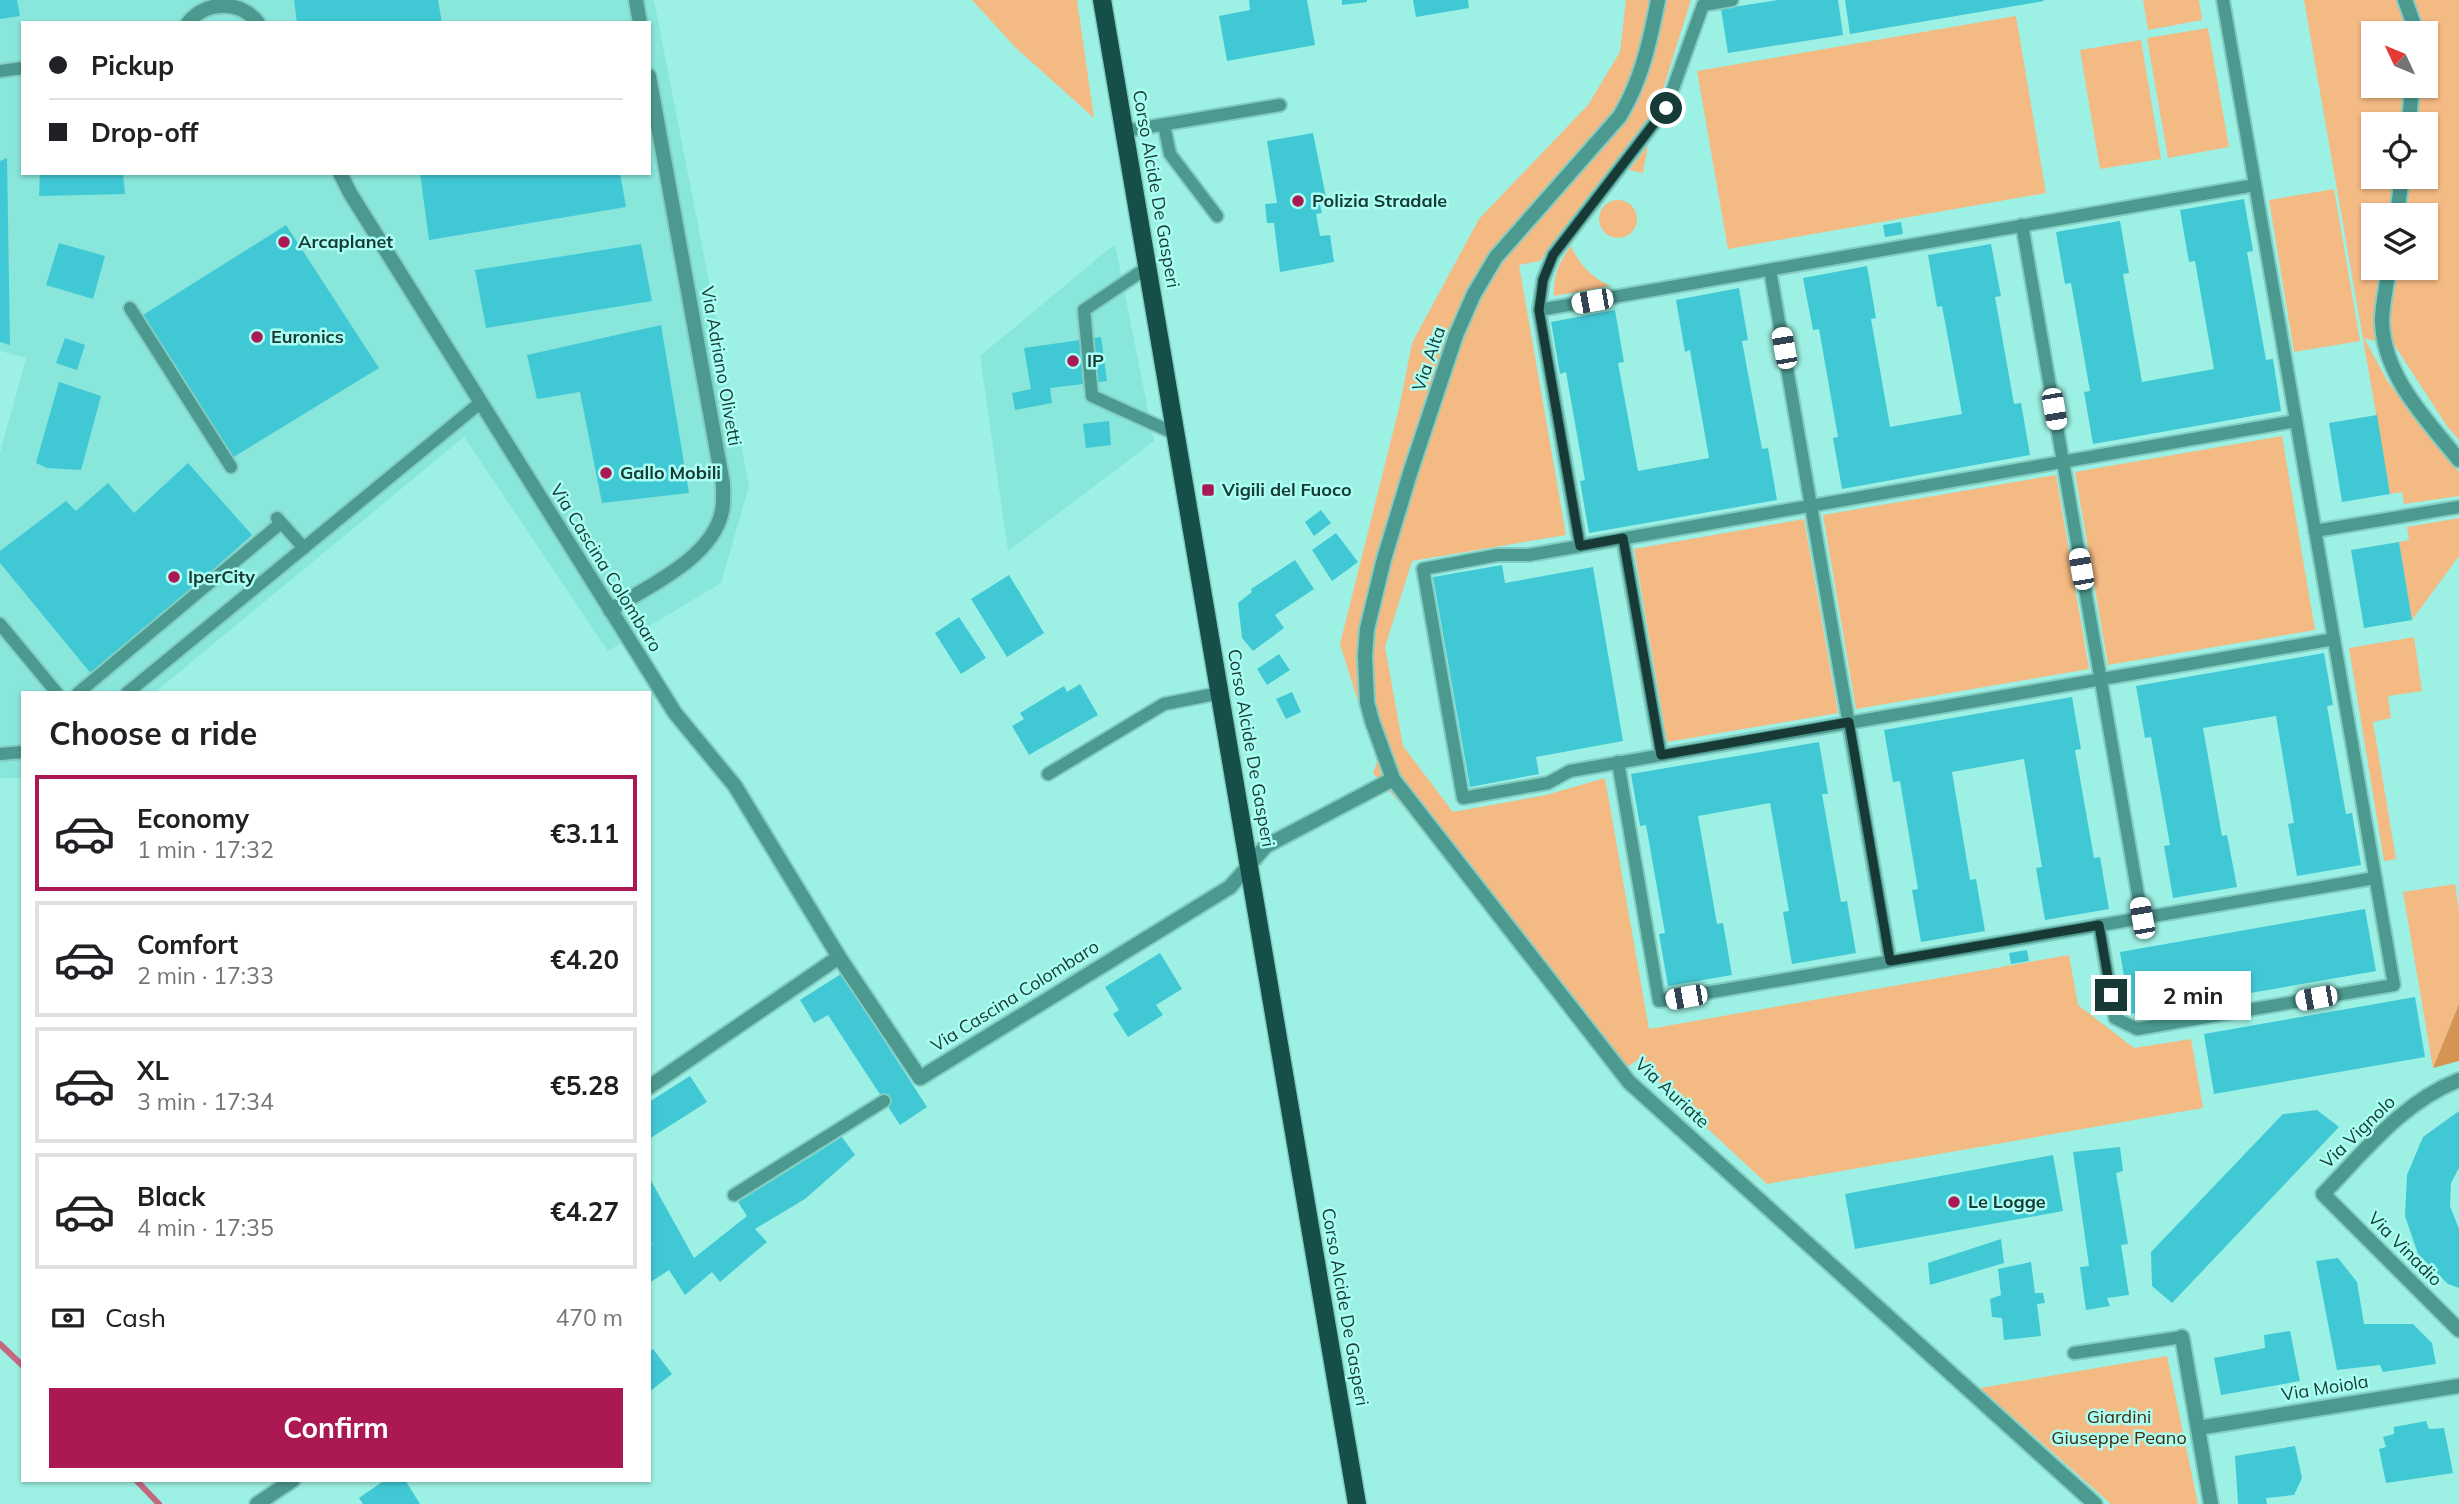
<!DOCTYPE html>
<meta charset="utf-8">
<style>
:root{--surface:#fff;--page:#f6f6f6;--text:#202124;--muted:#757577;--line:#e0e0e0;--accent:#aa1953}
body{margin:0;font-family:Mulish,sans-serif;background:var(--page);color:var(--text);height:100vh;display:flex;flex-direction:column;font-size:26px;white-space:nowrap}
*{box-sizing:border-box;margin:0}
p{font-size:23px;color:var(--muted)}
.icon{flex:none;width:38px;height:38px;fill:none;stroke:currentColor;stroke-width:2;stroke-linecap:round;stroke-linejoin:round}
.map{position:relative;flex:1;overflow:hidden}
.drawer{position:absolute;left:21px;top:691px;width:630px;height:791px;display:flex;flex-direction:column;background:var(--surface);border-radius:0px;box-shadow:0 2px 5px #0004}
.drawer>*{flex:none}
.top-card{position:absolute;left:21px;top:21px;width:630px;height:154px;border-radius:0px;box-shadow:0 2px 5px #0004;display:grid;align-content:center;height:154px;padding:0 28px;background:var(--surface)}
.needle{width:46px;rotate:314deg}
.tools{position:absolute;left:2361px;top:21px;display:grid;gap:14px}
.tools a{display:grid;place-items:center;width:77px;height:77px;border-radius:0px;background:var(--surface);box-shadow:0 2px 5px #0004;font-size:35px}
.end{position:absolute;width:32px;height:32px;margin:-16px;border:9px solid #173a36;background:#fff;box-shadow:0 0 0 4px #fff}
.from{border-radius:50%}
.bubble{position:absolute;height:49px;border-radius:0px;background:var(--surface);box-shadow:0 2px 5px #0004;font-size:23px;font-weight:700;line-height:49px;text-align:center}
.car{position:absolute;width:21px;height:42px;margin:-21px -10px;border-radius:9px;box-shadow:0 0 5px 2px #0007;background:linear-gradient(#fff 24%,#345 0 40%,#fff 0 76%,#345 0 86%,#fff 0)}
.top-card b{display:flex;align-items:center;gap:24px;height:66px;font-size:26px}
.top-card b+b{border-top:2px solid var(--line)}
.top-card i{width:18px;height:18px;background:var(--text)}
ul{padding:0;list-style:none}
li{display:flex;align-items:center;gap:21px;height:116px;margin:0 14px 10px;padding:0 14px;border:4px solid var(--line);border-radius:0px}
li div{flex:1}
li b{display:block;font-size:26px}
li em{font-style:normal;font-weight:700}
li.on{border-color:var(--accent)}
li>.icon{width:63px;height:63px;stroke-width:1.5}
h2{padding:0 28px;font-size:32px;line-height:84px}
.pay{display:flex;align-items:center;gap:18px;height:77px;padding:0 28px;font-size:26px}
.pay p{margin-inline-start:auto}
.cta{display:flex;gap:14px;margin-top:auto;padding:14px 28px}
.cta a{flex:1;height:80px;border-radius:0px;background:var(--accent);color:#fff;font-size:28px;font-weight:700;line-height:80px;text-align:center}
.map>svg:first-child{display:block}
</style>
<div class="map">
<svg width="2459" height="1504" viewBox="0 0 2459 1504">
<rect width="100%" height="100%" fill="#9df1e4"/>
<!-- built -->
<g fill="#88e6da" fill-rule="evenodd">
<path d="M0,0H654L749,486L721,583L608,651L464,437L154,693H23V778H0V453L26,358L0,351ZM23,23H649V173H23Z"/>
<polygon points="1115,244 1154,441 1008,551 980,356"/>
</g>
<!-- green -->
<g fill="#f4ba84" fill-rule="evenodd">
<polygon points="972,0 1077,0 1094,118 1015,47"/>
<polygon points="1626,0 1691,0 1658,105 1540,261 1519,265 1566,535 1412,561 1385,647 1403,746 1453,812 1546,795 1605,778 1649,1029 2069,955 2078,1005 2134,1048 2191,1039 2203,1108 1767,1184 1665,1089 1640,1058 1616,1075 1400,803 1373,773 1377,762 1340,644 1400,404 1412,343 1479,219 1588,105 1620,52"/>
<polygon points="2143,0 2199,0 2202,20 2148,30"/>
<path d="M2304,0H2459V440L2447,426L2395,346L2364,338L2388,382L2459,472V496L2404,504L2402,492L2390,494ZM2373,33H2426V86H2373ZM2373,124H2426V177H2373ZM2373,215H2426V268H2373Z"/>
<polygon points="2016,16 2046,193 1728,249 1697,71"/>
<polygon points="2208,28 2229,147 2168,158 2147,38"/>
<polygon points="2141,40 2161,159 2100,169 2080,50"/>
<polygon points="1648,145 1643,173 1629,170"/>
<polygon points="2334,189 2360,341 2294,352 2269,200"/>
<circle cx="1618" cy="219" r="19"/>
<path d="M1571,246C1580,265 1591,277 1610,286L1554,296C1553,276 1559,262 1571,246Z"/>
<polygon points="2282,436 2315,630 2108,665 2075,472"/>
<polygon points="2056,475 2089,669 1856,709 1823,515"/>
<polygon points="2459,518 2459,556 2412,620 2399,542 2409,540 2407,527"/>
<polygon points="1804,519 1838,713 1667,742 1634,549"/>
<polygon points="2414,637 2422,691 2388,696 2391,718 2373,722 2396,859 2384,861 2349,648"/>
<polygon points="2455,884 2459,911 2459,1004 2433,1068 2403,892"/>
<polygon points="2167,1356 2198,1504 2111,1504 1980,1388"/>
</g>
<!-- forest -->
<polygon fill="#d69452" points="2459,1004 2459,1061 2433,1068"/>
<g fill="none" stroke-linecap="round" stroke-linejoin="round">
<!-- stream -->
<g stroke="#c26980" stroke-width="6">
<polyline points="0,1344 23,1366"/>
<polyline points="136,1480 159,1504"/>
</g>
</g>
<!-- building -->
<g fill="#41c8d5">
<polygon points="0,0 17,0 20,16 0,19"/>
<polygon points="294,0 438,0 442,23 297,23"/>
<polygon points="1249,0 1307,0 1315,45 1227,61 1219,16 1250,10"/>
<polygon points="1342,0 1367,0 1367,2 1342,5"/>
<polygon points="1413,0 1468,0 1469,8 1416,17"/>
<polygon points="1778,0 1838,0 1843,35 1728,53 1721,9"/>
<polygon points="1845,0 2043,0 2044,1 1850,34"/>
<polygon points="1313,133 1326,197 1318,198 1322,213 1316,214 1320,236 1330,235 1334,262 1280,272 1274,223 1267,223 1265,204 1277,203 1267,141"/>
<polygon points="7,158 10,345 0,342 0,161"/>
<polygon points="40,173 123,173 125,194 39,196"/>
<polygon points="420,173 620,173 626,207 429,240"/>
<polygon points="2244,199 2253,251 2247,252 2266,360 2273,359 2281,411 2093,444 2084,392 2090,391 2071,283 2065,284 2056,232 2120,221 2129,273 2123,274 2142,382 2214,369 2195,261 2189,262 2180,210"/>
<polygon points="1901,222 1903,234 1885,237 1883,225"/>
<polygon points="286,225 379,368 232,458 143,315"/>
<polygon points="59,243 105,256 93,299 46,285"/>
<polygon points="641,244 652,301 486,328 475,270"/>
<polygon points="1991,244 2001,296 1995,297 2014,404 2021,403 2030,455 1842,489 1833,438 1838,437 1819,329 1813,330 1803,278 1867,266 1876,318 1871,319 1890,427 1962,414 1942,306 1937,307 1928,255"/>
<polygon points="1739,288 1748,340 1742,341 1762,449 1768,448 1777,500 1589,533 1580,481 1585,480 1566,372 1560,374 1551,322 1615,310 1624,362 1618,363 1638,471 1709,458 1690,350 1685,352 1676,300"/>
<polygon points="661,325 689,493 602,503 580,392 537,399 527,355"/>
<polygon points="1101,337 1107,381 1050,388 1052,403 1015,410 1012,393 1031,389 1024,348"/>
<polygon points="65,338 85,345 77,370 56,363"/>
<polygon points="59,382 101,396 81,470 47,468 36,463"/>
<polygon points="2377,415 2390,494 2342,502 2329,423"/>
<polygon points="1109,421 1111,445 1086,448 1083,424"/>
<polygon points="188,463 252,535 93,676 0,563 0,551 66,501 76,511 108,483 134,513"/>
<polygon points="1321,510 1331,523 1314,536 1305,522"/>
<polygon points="1336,533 1358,562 1332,581 1312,550"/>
<polygon points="2399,542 2412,620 2364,628 2351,550"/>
<polygon points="1295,560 1314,589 1275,615 1284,628 1253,651 1242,638 1238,603 1252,592 1251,589"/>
<polygon points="1502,565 1505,583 1593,567 1623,741 1536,757 1539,774 1470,787 1433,577"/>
<polygon points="1009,575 1044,633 1007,657 971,599"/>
<polygon points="959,617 986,658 961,674 935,633"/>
<polygon points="2324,653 2333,705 2327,706 2346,814 2352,813 2361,865 2297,876 2288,824 2294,823 2276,716 2203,728 2222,836 2227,835 2237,887 2173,898 2164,846 2170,845 2151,737 2145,738 2136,686"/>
<polygon points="1279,654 1290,670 1267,685 1257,669"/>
<polygon points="1080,684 1098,715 1029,755 1012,726 1024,719 1020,713 1064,686 1067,692"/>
<polygon points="1292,692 1301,712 1286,719 1276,699"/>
<polygon points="2072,697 2081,749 2075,750 2094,858 2100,857 2109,909 2045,920 2036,868 2042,867 2024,759 1952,772 1970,880 1976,879 1985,931 1921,942 1912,890 1918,889 1900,781 1893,782 1884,730"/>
<polygon points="1819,742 1828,794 1822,794 1841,902 1847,901 1856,953 1792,964 1783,912 1789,911 1770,803 1698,816 1717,924 1723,923 1732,975 1668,986 1659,934 1665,933 1646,825 1640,826 1631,774"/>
<polygon points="2365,909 2376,971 2130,1014 2120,952"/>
<polygon points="2027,950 2029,961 2011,964 2009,953"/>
<polygon points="1160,953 1182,989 1156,1005 1163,1015 1128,1037 1113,1014 1119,1010 1105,987"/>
<polygon points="841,974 927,1107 900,1125 828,1015 814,1023 800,1000"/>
<polygon points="2415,997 2425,1057 2214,1094 2204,1034"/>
<polygon points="690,1076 707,1102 649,1139 649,1102"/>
<polygon points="2317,1110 2339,1127 2172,1303 2152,1286 2151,1252 2283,1114"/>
<polygon points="2459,1111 2459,1168 2451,1183 2450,1206 2459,1229 2459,1288 2448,1284 2418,1254 2405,1216 2407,1175 2423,1137"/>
<polygon points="842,1137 855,1155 805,1199 755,1229 767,1242 720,1282 712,1272 685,1295 669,1270 649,1283 649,1246 652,1244 649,1240 649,1177 694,1258 747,1216 738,1202"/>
<polygon points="2120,1147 2123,1171 2116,1173 2128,1244 2121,1245 2129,1295 2107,1298 2110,1306 2086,1310 2080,1267 2089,1266 2073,1152"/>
<polygon points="2053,1155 2063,1211 1855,1249 1845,1194"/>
<polygon points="2001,1239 2004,1263 1930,1285 1928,1263"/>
<polygon points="2338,1258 2357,1282 2364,1324 2413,1324 2432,1343 2436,1364 2383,1372 2380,1365 2337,1370 2316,1261"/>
<polygon points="2031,1262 2035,1293 2043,1293 2045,1303 2037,1304 2041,1336 2004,1340 2002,1318 1992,1317 1990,1299 2001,1295 1998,1269"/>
<polygon points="2290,1331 2300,1381 2221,1395 2214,1358 2265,1348 2264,1335"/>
<polygon points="653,1349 672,1374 649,1392 649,1352"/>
<polygon points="2426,1421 2429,1429 2444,1428 2453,1473 2386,1483 2379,1449 2386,1447 2383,1437 2394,1434 2394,1427"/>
<polygon points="2295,1446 2302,1478 2294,1495 2266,1498 2267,1504 2238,1504 2235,1456"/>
<polygon points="385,1480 405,1480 420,1504 363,1504 359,1498"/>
</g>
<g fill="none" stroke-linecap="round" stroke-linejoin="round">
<defs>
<g id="service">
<polyline points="0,71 23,68"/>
<polyline points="1164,125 1170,154 1217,216"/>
<polyline points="1124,131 1280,105"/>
<polyline points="2022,225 2142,918"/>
<polyline points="1148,267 1084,310 1092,396 1176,434"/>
<polyline points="1770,270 1890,961"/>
<polyline points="130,308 231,467"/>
<polyline points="1539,310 2255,185"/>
<polyline points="2296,421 1529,555 1498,555 1423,569 1463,798 1548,783 1570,771 2334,639"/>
<polyline points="277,518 304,548"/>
<polyline points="2315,531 2459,507"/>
<polyline points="1623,539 1661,755"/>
<polyline points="1580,546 1539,310 1543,280 1553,255 1666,108 1703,5 1732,0"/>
<polyline points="0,624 57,693"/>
<polyline points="78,693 281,523"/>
<polyline points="127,693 480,403"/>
<polyline points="0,754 23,752"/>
<polyline points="1618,762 1659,1001 2375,878"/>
<polyline points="1048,774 1164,704 1220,693"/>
<polyline points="2099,925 2115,1018 2137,1029 2394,985 2223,0"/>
<polyline points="734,1195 884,1101"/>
<polyline points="2074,1353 2182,1337"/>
</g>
<g id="minor">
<polyline points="636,0 640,23"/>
<path d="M1658,0C1650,41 1642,79 1620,116L1496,257L1474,294L1456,335L1411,470L1384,559L1367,629L1365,656L1367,702L1372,721L1393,779L1629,1082L2095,1504"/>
<polyline points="2405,0 2413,22 2413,33"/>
<path d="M188,23C206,0 241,0 258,23"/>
<polyline points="2409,124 2412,86"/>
<polyline points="340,173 350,193 675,713 735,786 839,957 920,1078 1230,887 1266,846 1393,779"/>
<polyline points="2397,215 2402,177"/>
<path d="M2389,268C2387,285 2382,304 2382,321C2383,376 2427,420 2459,460"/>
<path d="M610,610C647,587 713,558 722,511C724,503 723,493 723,484L649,76"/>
<path d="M2459,1080C2402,1102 2364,1152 2323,1194L2459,1330"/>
<polyline points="649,1087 839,957"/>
<polyline points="2182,1337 2211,1504"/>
<polyline points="2198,1428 2459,1386"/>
<polyline points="257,1504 293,1480"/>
</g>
<polyline id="primary" points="1102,0 1357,1504"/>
</defs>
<!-- service casing -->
<use href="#service" stroke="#82ccc1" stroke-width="16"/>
<!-- minor casing -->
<use href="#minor" stroke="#82ccc1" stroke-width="18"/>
<!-- primary casing -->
<use href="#primary" stroke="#82ccc1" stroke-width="21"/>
<!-- service -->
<use href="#service" stroke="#4b998f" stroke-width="12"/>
<!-- minor -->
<use href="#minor" stroke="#4b998f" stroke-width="14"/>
<!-- primary -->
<use href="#primary" stroke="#164f49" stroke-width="18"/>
</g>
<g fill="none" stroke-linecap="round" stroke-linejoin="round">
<!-- route -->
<polyline stroke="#173a36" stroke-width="9" points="1666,108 1553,255 1543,280 1539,310 1580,546 1623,538 1661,755 1849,722 1890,961 2099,925 2111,995"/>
</g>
<!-- markers -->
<g fill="#aa1953" stroke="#aafef2" stroke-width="2.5">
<circle cx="1298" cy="201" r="7"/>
<circle cx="284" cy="242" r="7"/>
<circle cx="257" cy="337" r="7"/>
<circle cx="1073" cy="361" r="7"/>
<circle cx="606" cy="473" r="7"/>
<rect x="1201" y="483" width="14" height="14" rx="3.5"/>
<circle cx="174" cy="577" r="7"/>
<circle cx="1954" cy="1202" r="7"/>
</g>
<g text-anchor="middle" stroke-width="5" stroke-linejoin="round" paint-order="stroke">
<!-- street labels -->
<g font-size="18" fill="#173a36" stroke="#aafef2">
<text transform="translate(1156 189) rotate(80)" y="6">Corso Alcide De Gasperi</text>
<text transform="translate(1429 359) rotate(-71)" y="6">Via Alta</text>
<text transform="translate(721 366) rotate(80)" y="6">Via Adriano Olivetti</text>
<text transform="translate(606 568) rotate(58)" y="6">Via Cascina Colombaro</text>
<text transform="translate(1251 748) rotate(80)" y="6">Corso Alcide De Gasperi</text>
<text transform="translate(1015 996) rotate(-32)" y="6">Via Cascina Colombaro</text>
<text transform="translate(1672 1093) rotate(43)" y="6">Via Auriate</text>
<text transform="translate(2358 1132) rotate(-44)" y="6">Via Vignolo</text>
<text transform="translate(2405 1249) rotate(45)" y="6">Via Vinadio</text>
<text transform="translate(1345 1307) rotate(80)" y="6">Corso Alcide De Gasperi</text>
<text transform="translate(2325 1388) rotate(-9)" y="6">Via Moiola</text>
</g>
<!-- poi labels -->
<g font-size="18" font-weight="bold" fill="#173a36" stroke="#aafef2" text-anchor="start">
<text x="1312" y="207">Polizia Stradale</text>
<text x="298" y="248">Arcaplanet</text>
<text x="271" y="343">Euronics</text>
<text x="1087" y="367">IP</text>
<text x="620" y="479">Gallo Mobili</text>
<text x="1222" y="496">Vigili del Fuoco</text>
<text x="188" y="583">IperCity</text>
<text x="1968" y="1208">Le Logge</text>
</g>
<!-- park labels -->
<g font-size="18" fill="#462b0e" stroke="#aafef2">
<text x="2119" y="1423">Giardini<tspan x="2119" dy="21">Giuseppe Peano</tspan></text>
</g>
</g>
</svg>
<div class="tools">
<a><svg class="needle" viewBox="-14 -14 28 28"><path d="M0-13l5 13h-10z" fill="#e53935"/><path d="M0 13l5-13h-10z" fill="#757577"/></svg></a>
<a><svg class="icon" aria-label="locate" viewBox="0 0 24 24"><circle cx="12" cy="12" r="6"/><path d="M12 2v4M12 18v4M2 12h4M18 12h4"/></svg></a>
<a><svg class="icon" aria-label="layers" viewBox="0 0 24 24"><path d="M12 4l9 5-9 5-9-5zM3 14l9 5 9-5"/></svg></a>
</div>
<i class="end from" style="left:1666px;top:108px"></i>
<i class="end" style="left:2111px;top:995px"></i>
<div class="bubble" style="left:2135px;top:971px;width:116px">2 min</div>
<i class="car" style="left:1592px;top:301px;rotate:260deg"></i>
<i class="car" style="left:1784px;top:348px;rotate:350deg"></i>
<i class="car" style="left:2054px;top:409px;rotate:170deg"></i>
<i class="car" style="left:2081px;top:569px;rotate:350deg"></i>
<i class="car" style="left:2142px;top:918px;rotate:350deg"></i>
<i class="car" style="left:1686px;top:997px;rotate:260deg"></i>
<i class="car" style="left:2316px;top:998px;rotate:260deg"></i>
<div class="top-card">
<b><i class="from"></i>Pickup</b>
<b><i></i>Drop-off</b>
</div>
<section class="drawer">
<h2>Choose a ride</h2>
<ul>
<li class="on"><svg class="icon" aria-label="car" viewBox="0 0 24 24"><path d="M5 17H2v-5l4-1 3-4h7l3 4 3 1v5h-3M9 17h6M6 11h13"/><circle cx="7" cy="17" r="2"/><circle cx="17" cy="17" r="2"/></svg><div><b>Economy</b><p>1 min · 17:32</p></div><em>€3.11</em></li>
<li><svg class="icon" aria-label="car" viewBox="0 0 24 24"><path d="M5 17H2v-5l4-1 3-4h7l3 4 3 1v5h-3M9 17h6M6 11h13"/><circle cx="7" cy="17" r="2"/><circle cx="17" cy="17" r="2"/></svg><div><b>Comfort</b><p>2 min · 17:33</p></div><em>€4.20</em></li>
<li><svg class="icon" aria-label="car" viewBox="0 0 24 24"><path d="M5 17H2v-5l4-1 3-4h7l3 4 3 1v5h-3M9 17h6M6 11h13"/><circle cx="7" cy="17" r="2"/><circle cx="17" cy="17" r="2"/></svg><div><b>XL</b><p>3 min · 17:34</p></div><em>€5.28</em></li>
<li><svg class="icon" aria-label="car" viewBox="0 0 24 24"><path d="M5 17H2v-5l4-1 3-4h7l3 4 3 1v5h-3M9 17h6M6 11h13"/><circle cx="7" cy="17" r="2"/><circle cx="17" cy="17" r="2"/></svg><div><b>Black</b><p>4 min · 17:35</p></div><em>€4.27</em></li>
</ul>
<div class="pay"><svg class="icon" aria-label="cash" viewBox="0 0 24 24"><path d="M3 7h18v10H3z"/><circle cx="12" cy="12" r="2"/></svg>Cash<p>470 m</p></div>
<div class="cta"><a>Confirm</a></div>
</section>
</div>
